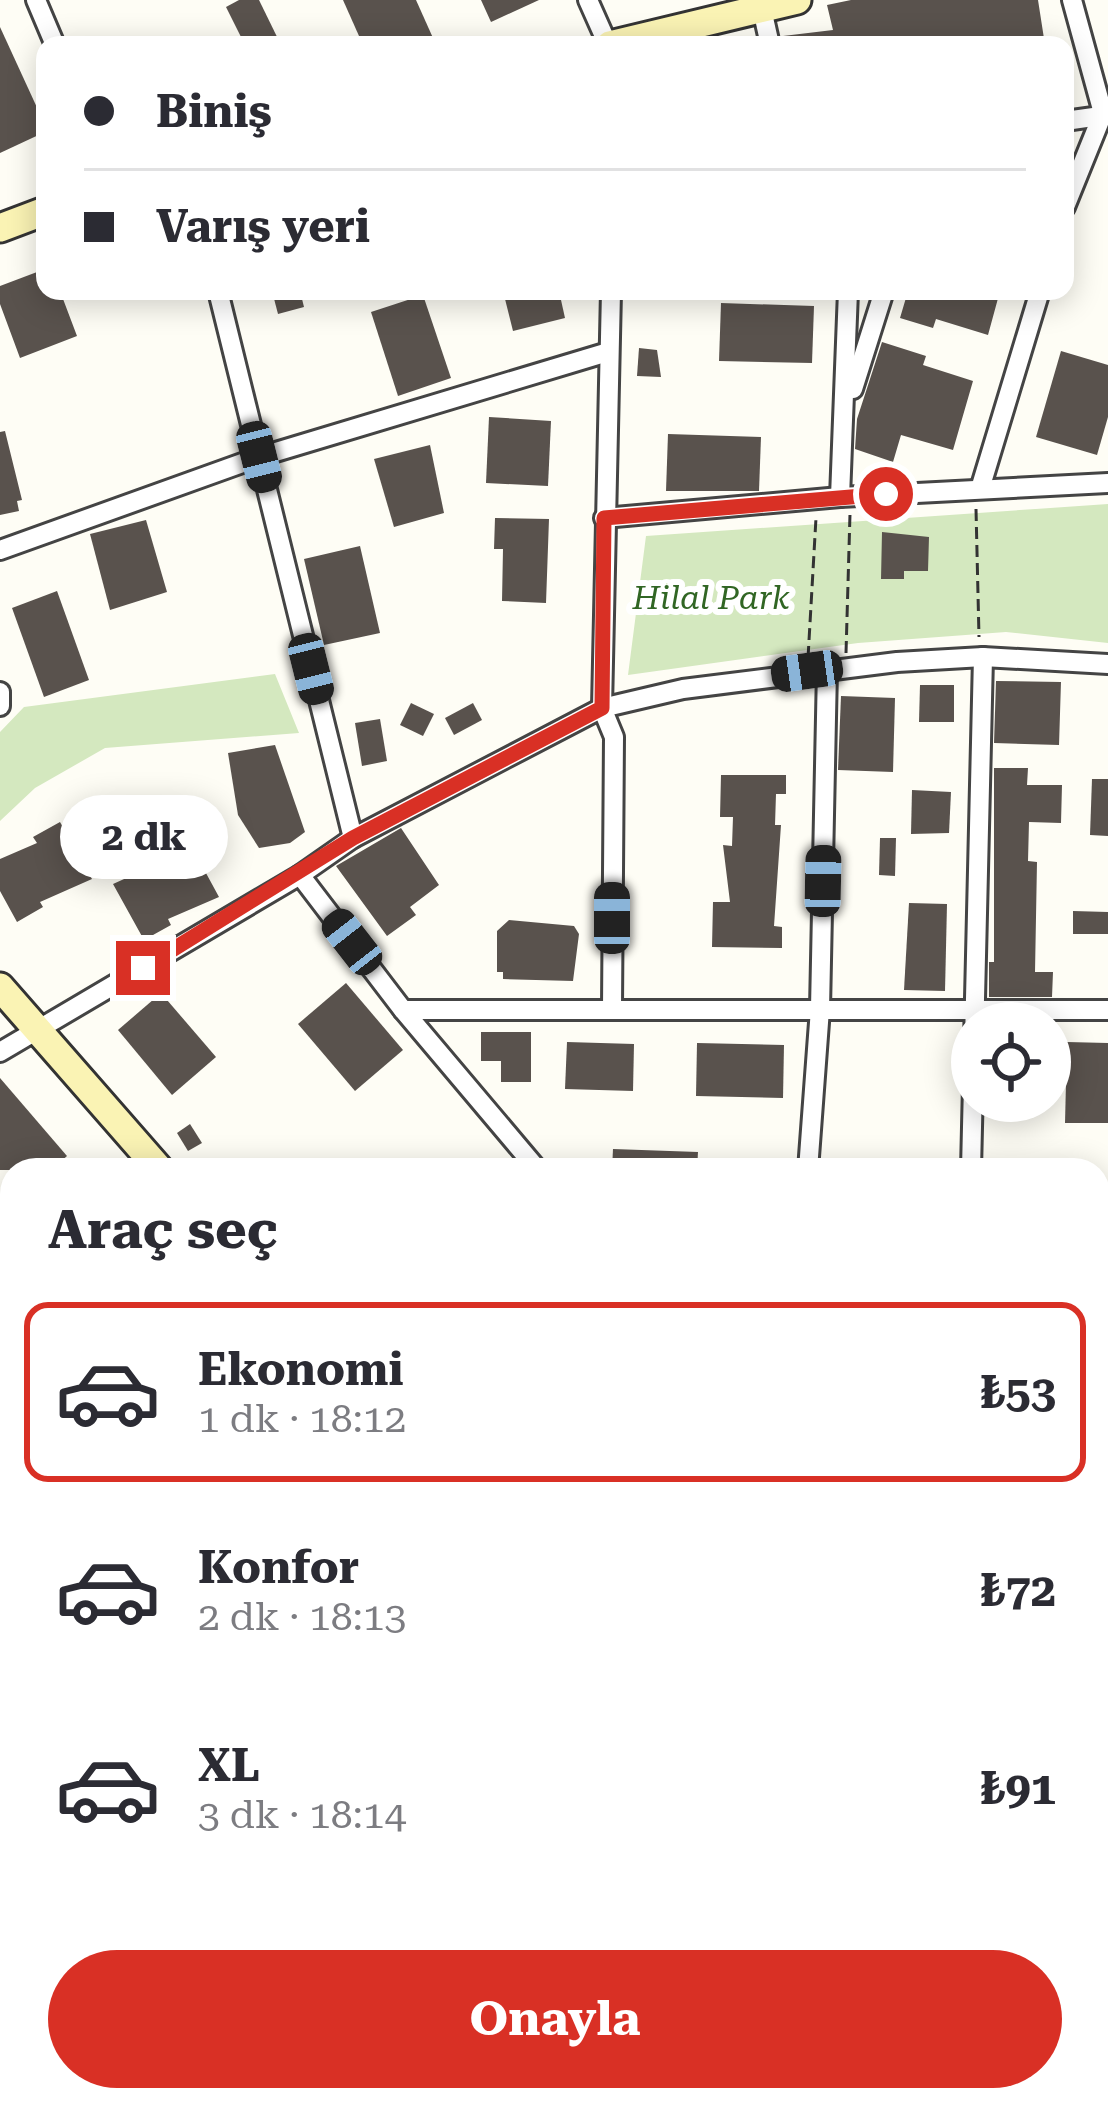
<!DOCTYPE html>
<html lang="tr">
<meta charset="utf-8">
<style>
:root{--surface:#fff;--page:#f7f7f7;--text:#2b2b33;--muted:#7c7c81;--line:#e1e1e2;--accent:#d93025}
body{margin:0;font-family:"Roboto Serif",serif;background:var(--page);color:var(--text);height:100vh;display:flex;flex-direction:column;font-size:45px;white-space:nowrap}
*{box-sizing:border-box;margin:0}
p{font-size:39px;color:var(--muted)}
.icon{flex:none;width:66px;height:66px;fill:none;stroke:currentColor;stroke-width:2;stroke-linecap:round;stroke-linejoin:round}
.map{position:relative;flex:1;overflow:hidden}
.side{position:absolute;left:0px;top:1158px;width:1110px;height:954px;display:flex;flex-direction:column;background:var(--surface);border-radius:36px 36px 0 0;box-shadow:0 6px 30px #0003}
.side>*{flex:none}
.top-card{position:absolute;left:36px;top:36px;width:1038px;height:264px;border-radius:24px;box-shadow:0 6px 30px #0003;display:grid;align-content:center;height:264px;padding:0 48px;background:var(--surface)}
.fabs{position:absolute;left:951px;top:1002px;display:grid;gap:24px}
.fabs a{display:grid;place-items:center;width:120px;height:120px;border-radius:50%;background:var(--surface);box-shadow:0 6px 30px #0003;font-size:60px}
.end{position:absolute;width:54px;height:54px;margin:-27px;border:15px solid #d93025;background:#fff;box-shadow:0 0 0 6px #fff}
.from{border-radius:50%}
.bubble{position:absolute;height:84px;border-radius:42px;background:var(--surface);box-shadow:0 6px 30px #0003;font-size:39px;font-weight:700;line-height:84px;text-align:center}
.car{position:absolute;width:36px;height:72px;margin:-36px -18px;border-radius:15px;box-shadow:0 0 9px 3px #0007;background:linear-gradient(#222 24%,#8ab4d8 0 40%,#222 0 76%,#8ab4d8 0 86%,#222 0)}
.top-card b{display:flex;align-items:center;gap:42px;height:114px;font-size:45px}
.top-card b+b{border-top:3px solid var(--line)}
.top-card i{width:30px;height:30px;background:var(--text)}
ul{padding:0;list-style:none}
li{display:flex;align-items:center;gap:36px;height:180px;margin:0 24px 18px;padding:0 24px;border:6px solid transparent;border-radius:24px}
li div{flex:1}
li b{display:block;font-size:45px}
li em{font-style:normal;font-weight:700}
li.active{border-color:var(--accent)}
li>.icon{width:108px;height:108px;stroke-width:1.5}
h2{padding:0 48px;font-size:54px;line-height:144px}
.cta{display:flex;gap:24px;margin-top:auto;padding:24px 48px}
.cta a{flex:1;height:138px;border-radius:72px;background:var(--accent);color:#fff;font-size:48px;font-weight:700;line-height:138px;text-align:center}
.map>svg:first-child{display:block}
</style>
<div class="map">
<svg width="1108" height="2112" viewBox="0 0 1108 2112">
<rect width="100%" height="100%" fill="#fefdf5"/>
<!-- green -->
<g fill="#d4e8bf">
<polygon points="1108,504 1108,643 1006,632 858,643 628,675 646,536"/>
<polygon points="275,674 299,733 105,748 35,788 0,821 0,732 24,707"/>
<polygon points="1108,1898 1108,2046 1098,2050 1098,1924"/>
</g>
<!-- building -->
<g fill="#59524d">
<polygon points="239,0 259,0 281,45 245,45 226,7"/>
<polygon points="343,0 416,0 433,38 416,45 363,45"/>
<polygon points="481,0 539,0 491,22"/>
<polygon points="851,0 1038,0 1045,45 783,45 783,36 833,30 827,5"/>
<polygon points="0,27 45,125 45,132 0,153"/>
<polygon points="45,269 45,291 60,291 77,336 20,358 0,304 0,286"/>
<polygon points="272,291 300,291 304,307 278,314"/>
<polygon points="503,291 559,291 565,318 513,331"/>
<polygon points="908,291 1000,291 988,335 936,319 933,328 900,318"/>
<polygon points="423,295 451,378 398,396 371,312"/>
<polygon points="721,303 814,306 812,363 719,361"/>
<polygon points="882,342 926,356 923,365 973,381 953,450 901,435 893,462 855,449 857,419"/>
<polygon points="639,348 657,350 661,377 637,376"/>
<polygon points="1061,351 1108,365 1108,417 1097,455 1036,437"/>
<polygon points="489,417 551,421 548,486 486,483"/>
<polygon points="5,431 22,500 17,501 19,511 0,515 0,432"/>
<polygon points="668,434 761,437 759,491 666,491"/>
<polygon points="430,445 444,513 394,527 374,459"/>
<polygon points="495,518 549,519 546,603 502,601 503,549 494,549"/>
<polygon points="146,520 167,592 110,610 90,534"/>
<polygon points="882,532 929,537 928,571 904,571 904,579 881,579"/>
<polygon points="360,546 380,633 324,645 304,559"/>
<polygon points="57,591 89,680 44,697 12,608"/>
<polygon points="996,681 1061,682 1059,745 994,743"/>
<polygon points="920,685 954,685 954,722 919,722"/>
<polygon points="841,696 895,698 893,772 838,770"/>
<polygon points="411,703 434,714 423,736 400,725"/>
<polygon points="473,703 482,720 454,735 445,718"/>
<polygon points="380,719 387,761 362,766 355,723"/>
<polygon points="275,745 305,832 290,843 259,848 238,815 228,753"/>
<polygon points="994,768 1028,768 1027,785 1062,785 1061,823 1029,822 1028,861 1037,862 1035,972 1053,972 1052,997 989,997 989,962 994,962"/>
<polygon points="721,775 786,775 786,794 776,794 775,825 781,825 774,926 782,927 782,948 712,947 713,902 730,902 723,845 732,846 733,817 720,817"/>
<polygon points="1092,779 1108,779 1108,836 1090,835"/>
<polygon points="912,790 951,792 949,833 911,834"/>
<polygon points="60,822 92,879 40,902 43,907 17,922 0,891 0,859 37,843 33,837"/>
<polygon points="401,828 439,885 410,907 416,915 387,936 336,866"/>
<polygon points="880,838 896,838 895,876 879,875"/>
<polygon points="188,840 219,897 168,919 171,925 144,940 113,884 164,861 161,855"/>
<polygon points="909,903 947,904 945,991 904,990"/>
<polygon points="1073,911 1108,912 1108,934 1073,934"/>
<polygon points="509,920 574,926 579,934 573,981 503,979 503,972 497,972 497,931"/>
<polygon points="346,983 403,1050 355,1091 298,1024"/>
<polygon points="161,993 216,1057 172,1095 118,1030"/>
<polygon points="481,1032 531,1032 531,1082 501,1082 501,1061 481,1061"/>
<polygon points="567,1042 634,1044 633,1091 565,1089"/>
<polygon points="1067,1042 1108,1043 1108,1123 1065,1123"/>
<polygon points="697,1043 784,1045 783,1098 696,1096"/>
<polygon points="0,1078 67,1156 51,1170 0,1170"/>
<polygon points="190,1124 202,1143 188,1151 177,1133"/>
<polygon points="613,1149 698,1152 697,1170 612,1170"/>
</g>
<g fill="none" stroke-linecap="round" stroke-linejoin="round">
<defs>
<g id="street">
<polyline points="36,0 55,45"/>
<polyline points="588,0 608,45"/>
<polyline points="762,9 770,45"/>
<polyline points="1065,121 1108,115"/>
<polyline points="1065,207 1103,113 1072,0"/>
<polyline points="218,291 353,838"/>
<polyline points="611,291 602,708 614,737 612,1008"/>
<polyline points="853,389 884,291"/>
<polyline points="980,489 1040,291"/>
<polyline points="840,497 848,291"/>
<polyline points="604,518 840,497 1108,483"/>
<polyline points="0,550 259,457 608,352"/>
<polyline points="0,692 0,706"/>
<polyline points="300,875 403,1010 538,1170"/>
<polyline points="403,1010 1108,1010"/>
<polyline points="0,1052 300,875 353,838 602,708 683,689 897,662 983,657 1108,664"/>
<polyline points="808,1170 820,1009 827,669"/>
<polyline points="971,1170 983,657"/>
<polyline points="0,1494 12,1510"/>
<polyline points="0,1686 12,1678"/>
<polyline points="1098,1697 1108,1701"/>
</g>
<g id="secondary">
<polyline points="610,45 797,0"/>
<polyline points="0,228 45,211"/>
<polyline points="0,987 160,1170"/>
<polyline points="1098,1331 1108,1331"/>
<polyline points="1098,1772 1108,1739"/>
<polyline points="1098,1876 1108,1849"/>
<polyline points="0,2075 12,2066"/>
<polyline points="1098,2077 1108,2073"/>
<polyline points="968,2100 980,2112"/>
<polyline points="1009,2100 1020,2112"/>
</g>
</defs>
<!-- street casing -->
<use href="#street" stroke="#444" stroke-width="24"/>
<!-- secondary casing -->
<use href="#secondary" stroke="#333" stroke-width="33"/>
<!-- path -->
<g stroke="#333" stroke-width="3" stroke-dasharray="12 6" stroke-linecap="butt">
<polyline points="976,509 979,637"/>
<polyline points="846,653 850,514"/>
<polyline points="808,658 816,518"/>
</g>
<!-- street -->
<use href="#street" stroke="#fff" stroke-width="18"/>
<!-- secondary -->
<use href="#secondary" stroke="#faf3b4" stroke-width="27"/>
</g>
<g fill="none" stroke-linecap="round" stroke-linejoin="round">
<!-- route -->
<polyline stroke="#d93025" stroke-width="15" points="143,968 353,838 602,708 604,518 886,494"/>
</g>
<g text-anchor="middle" stroke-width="12" stroke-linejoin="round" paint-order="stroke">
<!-- park labels -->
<g font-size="33" font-style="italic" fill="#316624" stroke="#fff">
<text x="711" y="609">Hilal Park</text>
</g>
</g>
</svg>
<div class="fabs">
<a><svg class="icon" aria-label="locate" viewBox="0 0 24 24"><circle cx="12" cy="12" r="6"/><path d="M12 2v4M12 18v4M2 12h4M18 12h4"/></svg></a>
</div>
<i class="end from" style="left:886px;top:494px"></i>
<i class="end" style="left:143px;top:968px"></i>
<div class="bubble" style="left:60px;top:795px;width:168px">2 dk</div>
<i class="car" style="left:259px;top:457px;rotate:166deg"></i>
<i class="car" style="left:311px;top:669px;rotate:166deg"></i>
<i class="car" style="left:807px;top:671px;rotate:262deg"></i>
<i class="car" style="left:823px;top:881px;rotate:1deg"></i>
<i class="car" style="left:612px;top:918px;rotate:0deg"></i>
<i class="car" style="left:352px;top:942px;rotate:322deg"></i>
<div class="top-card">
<b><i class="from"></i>Biniş</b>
<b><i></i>Varış yeri</b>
</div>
<section class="side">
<h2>Araç seç</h2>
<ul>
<li class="active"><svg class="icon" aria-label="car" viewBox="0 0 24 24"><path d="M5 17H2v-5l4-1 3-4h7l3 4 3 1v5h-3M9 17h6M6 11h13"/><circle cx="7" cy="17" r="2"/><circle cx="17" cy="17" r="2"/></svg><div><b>Ekonomi</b><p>1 dk · 18:12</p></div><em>₺53</em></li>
<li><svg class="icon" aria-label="car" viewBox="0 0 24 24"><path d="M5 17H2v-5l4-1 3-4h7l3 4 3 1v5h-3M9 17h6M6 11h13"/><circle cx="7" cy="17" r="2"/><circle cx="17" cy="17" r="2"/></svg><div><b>Konfor</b><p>2 dk · 18:13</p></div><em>₺72</em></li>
<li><svg class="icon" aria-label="car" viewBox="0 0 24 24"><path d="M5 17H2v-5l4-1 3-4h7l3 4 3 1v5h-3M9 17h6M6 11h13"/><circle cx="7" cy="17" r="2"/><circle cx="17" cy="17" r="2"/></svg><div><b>XL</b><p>3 dk · 18:14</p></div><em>₺91</em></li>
</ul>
<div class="cta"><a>Onayla</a></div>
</section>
</div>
